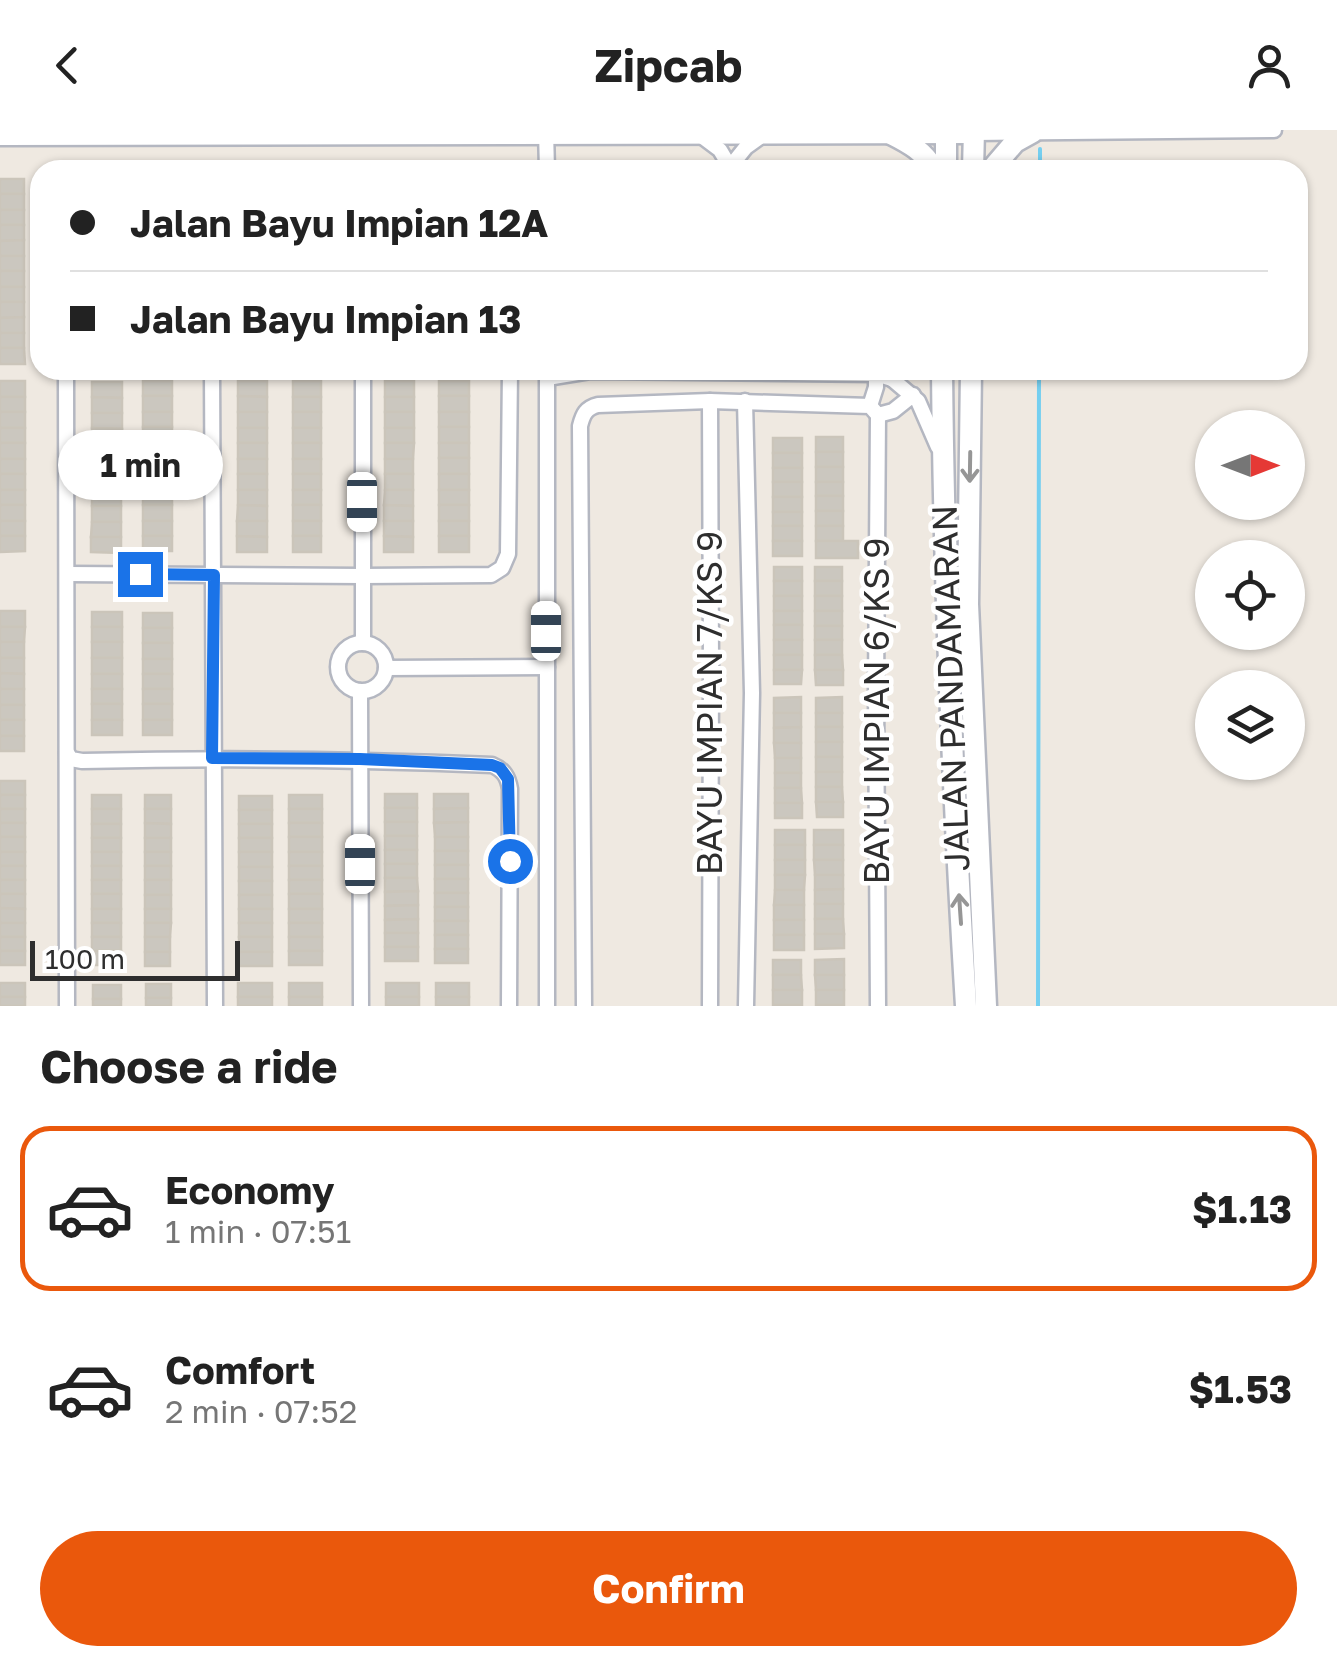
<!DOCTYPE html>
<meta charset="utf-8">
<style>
:root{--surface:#fff;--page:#f6f6f6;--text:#222;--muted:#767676;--line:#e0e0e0;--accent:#ea580c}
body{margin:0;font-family:"Golos Text",sans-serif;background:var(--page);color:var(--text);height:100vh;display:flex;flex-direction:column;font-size:38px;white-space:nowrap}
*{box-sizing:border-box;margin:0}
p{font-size:32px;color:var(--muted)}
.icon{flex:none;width:55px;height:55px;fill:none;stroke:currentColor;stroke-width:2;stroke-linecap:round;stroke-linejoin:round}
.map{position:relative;height:876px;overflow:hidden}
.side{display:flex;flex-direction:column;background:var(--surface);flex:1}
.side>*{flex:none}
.top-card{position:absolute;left:30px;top:30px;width:1278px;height:220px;border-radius:30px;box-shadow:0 2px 8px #0004;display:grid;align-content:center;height:220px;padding:0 40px;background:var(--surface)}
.needle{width:65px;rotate:90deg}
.buttons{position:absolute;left:1195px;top:280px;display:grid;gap:20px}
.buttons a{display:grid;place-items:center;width:110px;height:110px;border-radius:50%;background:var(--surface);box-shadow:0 2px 8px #0004;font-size:50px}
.scale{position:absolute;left:30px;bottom:25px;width:210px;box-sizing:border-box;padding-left:10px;border:5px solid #2e2e2e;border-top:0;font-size:28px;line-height:35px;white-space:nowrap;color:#2e2e2e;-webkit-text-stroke:8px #fff;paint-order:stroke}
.end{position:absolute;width:45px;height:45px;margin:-22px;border:12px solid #1a73e8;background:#fff;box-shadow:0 0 0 5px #fff}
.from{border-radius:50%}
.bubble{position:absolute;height:70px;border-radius:35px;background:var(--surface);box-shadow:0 2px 8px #0004;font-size:32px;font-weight:700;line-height:70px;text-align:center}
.car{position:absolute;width:30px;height:60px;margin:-30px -15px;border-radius:12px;box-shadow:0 0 8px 2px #0007;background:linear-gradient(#fff 24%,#345 0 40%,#fff 0 76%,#345 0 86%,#fff 0)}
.top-card b{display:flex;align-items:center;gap:35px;height:95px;font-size:38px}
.top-card b+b{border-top:2px solid var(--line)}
.top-card i{width:25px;height:25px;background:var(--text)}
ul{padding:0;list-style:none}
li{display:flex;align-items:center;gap:30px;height:165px;margin:0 20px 15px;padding:0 20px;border:5px solid transparent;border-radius:30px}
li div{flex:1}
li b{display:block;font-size:38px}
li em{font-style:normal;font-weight:700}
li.on{border-color:var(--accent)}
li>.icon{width:90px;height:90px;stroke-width:1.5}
h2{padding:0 40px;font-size:45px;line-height:120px}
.primary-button{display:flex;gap:20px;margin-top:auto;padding:20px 40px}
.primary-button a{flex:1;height:115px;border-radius:60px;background:var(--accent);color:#fff;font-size:40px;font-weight:700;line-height:115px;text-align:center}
header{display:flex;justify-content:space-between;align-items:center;height:130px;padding:0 40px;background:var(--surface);font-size:45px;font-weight:700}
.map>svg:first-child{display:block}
</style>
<header><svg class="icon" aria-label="back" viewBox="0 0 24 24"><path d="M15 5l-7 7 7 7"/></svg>Zipcab<svg class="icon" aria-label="person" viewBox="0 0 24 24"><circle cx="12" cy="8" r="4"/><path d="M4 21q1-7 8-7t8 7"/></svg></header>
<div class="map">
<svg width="1337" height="876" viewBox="0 0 1337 876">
<rect width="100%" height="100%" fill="#efe9e1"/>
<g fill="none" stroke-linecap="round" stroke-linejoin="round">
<!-- stream -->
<g stroke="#75cff0" stroke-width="4">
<polyline points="1040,40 1040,19"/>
<polyline points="1038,876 1039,240"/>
</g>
</g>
<!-- building -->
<g fill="#cbc7bf" stroke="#cbc5ba" stroke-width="2.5">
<rect x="0" y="49" width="24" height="15"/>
<rect x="0" y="64" width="24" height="16"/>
<rect x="0" y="80" width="24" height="15"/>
<polygon points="0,95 24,95 24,110 0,111"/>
<polygon points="24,110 24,126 0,126 0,111"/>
<rect x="0" y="126" width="24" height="15"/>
<rect x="0" y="141" width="24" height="16"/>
<rect x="0" y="157" width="24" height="15"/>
<polygon points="0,172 24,172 24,187 0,188"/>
<polygon points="24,187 24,203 0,203 0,188"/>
<rect x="0" y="203" width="24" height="15"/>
<polygon points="0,218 24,218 25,234 0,234"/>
<rect x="0" y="251" width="25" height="16"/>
<rect x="143" y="251" width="29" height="15"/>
<polygon points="238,251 267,251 267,267 238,266"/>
<rect x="293" y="251" width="28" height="16"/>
<rect x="385" y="251" width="29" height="16"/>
<rect x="439" y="251" width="30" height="15"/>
<polygon points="92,252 122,252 122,268 92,267"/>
<rect x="143" y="266" width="29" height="16"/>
<polygon points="238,266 267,267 267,282 238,282"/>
<rect x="439" y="266" width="30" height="16"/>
<rect x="0" y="267" width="25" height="15"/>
<polygon points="92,267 122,268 122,283 92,283"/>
<rect x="293" y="267" width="28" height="15"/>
<rect x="385" y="267" width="29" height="15"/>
<rect x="0" y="282" width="25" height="16"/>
<rect x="143" y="282" width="29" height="15"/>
<rect x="238" y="282" width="29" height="16"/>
<rect x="293" y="282" width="28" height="16"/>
<rect x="385" y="282" width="29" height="16"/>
<rect x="439" y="282" width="30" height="15"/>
<polygon points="92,283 122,283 122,299 92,298"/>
<rect x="143" y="297" width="29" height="16"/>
<rect x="439" y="297" width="30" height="16"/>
<rect x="0" y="298" width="25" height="15"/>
<polygon points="92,298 122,299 121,314 92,314"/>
<rect x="238" y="298" width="29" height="15"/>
<rect x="293" y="298" width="28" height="15"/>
<rect x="385" y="298" width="29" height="15"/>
<rect x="816" y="307" width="27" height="15"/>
<rect x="773" y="308" width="29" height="15"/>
<rect x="0" y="313" width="25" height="16"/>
<rect x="143" y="313" width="29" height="15"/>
<rect x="238" y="313" width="29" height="16"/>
<rect x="293" y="313" width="28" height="16"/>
<polygon points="385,313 414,313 413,329 385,329"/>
<rect x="439" y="313" width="30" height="15"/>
<rect x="92" y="314" width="29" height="15"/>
<rect x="816" y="322" width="27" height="15"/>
<rect x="773" y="323" width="29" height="15"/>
<rect x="143" y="328" width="29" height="16"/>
<rect x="439" y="328" width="30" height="16"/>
<rect x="0" y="329" width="25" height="15"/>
<rect x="92" y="329" width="29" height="16"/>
<rect x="238" y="329" width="29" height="15"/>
<rect x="293" y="329" width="28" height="15"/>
<rect x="385" y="329" width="28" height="15"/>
<rect x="816" y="337" width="27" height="15"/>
<rect x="773" y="338" width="29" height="14"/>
<rect x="0" y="344" width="25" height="16"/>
<rect x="143" y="344" width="29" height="16"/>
<rect x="238" y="344" width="29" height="16"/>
<rect x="293" y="344" width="28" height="16"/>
<rect x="385" y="344" width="28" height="16"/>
<rect x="439" y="344" width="30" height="16"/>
<rect x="92" y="345" width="29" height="15"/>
<rect x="773" y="352" width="29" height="15"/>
<rect x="816" y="352" width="27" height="14"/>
<rect x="0" y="360" width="25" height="15"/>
<rect x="92" y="360" width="29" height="16"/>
<rect x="143" y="360" width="29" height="15"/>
<polygon points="238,360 267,360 267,376 238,375"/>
<rect x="293" y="360" width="28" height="15"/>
<polygon points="385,360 413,360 413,376 384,375"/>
<rect x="439" y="360" width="30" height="15"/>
<rect x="816" y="366" width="27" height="15"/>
<rect x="773" y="367" width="29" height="15"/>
<rect x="0" y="375" width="25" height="16"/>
<rect x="143" y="375" width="29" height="16"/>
<polygon points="238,375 267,376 267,391 237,391"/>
<rect x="293" y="375" width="28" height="16"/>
<polygon points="384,375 413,376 413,391 384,391"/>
<rect x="439" y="375" width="30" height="16"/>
<rect x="92" y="376" width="29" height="16"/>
<rect x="816" y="381" width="27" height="15"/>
<rect x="773" y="382" width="29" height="14"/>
<rect x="0" y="391" width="25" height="15"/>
<rect x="143" y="391" width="29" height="15"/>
<polygon points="237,391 267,391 267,407 237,406"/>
<rect x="293" y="391" width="28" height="15"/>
<polygon points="384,391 413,391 413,407 384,406"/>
<rect x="439" y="391" width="30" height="15"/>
<polygon points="92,392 121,392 121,407 91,407"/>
<rect x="773" y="396" width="29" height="15"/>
<rect x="816" y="396" width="27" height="15"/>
<polygon points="0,406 25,406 25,421 0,422"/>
<rect x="143" y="406" width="29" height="15"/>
<polygon points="237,406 267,407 267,422 237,422"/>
<rect x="293" y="406" width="28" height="16"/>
<polygon points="384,406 413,407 413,422 384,422"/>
<rect x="439" y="406" width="30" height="16"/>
<polygon points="91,407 121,407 121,423 91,422"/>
<rect x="773" y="411" width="29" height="15"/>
<rect x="816" y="411" width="42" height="17"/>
<rect x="774" y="437" width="28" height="14"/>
<rect x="815" y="437" width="27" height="14"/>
<rect x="774" y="451" width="28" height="15"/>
<rect x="815" y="451" width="27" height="15"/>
<rect x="774" y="466" width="28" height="15"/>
<rect x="815" y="466" width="27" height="15"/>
<rect x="0" y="481" width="25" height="16"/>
<rect x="774" y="481" width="28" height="14"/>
<rect x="815" y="481" width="27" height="15"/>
<rect x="92" y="482" width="30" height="15"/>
<rect x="143" y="483" width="29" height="15"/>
<rect x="774" y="495" width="28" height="15"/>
<rect x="815" y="496" width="27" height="14"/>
<polygon points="0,497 25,497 24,512 0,512"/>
<rect x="92" y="497" width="30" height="15"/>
<rect x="143" y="498" width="29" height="15"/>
<rect x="774" y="510" width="28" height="15"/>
<rect x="815" y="510" width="27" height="15"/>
<rect x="0" y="512" width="24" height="16"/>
<rect x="92" y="512" width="30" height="16"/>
<rect x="143" y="513" width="29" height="16"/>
<rect x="774" y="525" width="28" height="15"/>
<polygon points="815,525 842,525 843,540 815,540"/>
<polygon points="0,528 24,528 24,544 0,543"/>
<rect x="92" y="528" width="30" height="16"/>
<rect x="143" y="529" width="29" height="15"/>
<polygon points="774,540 802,540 801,554 774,554"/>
<polygon points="815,540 843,540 843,555 816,555"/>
<polygon points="0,543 24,544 24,559 0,559"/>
<rect x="92" y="544" width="30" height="15"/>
<rect x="143" y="544" width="29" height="15"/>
<rect x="0" y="559" width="24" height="16"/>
<rect x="92" y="559" width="30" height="15"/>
<rect x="143" y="559" width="29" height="15"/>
<polygon points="801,567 801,583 774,583 774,568"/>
<polygon points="842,567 842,583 816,583 816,568"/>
<rect x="92" y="574" width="30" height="16"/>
<rect x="143" y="574" width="29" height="16"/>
<rect x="0" y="575" width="24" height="15"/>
<polygon points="774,583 801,583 801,597 774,598"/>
<rect x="816" y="583" width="26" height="14"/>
<rect x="0" y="590" width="24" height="16"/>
<rect x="92" y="590" width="30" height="15"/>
<rect x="143" y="590" width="29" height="15"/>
<polygon points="801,597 801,613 774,613 774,598"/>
<rect x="816" y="597" width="26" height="15"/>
<rect x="0" y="606" width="24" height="15"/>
<rect x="816" y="612" width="26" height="15"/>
<polygon points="774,613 801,613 801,628 775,628"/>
<rect x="816" y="627" width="26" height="15"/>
<rect x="775" y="628" width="26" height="15"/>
<rect x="816" y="642" width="26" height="15"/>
<rect x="775" y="643" width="26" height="15"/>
<rect x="0" y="651" width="25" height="14"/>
<polygon points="816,657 842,657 843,672 816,672"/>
<polygon points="775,658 801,658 802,673 775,673"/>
<rect x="385" y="664" width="32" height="14"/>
<polygon points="434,664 468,664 468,678 434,679"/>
<rect x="0" y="665" width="25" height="14"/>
<rect x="92" y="665" width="29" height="14"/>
<rect x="145" y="665" width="26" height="14"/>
<rect x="289" y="665" width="33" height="14"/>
<rect x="239" y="666" width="33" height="14"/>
<polygon points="816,672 843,672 843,687 817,687"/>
<rect x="775" y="673" width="27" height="15"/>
<rect x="385" y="678" width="32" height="14"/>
<polygon points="468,678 468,692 434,693 434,679"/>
<rect x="0" y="679" width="25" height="14"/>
<rect x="92" y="679" width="29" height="15"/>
<polygon points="145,679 171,679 171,694 145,693"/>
<rect x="289" y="679" width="33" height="14"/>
<rect x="239" y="680" width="33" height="14"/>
<rect x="385" y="692" width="32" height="14"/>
<polygon points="468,692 468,707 435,707 434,693"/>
<rect x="0" y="693" width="25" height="14"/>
<polygon points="145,693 171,694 171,708 145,708"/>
<rect x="289" y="693" width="33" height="14"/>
<rect x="92" y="694" width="29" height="14"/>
<rect x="239" y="694" width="33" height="14"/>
<rect x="775" y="700" width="30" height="15"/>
<rect x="814" y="700" width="29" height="15"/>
<rect x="385" y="706" width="32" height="14"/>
<rect x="0" y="707" width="25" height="15"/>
<rect x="289" y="707" width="33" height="15"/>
<rect x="435" y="707" width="33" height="14"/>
<rect x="92" y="708" width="29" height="14"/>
<rect x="145" y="708" width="26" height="14"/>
<rect x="239" y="708" width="33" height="14"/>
<rect x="775" y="715" width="30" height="15"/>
<rect x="814" y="715" width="29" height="15"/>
<rect x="385" y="720" width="32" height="14"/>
<rect x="435" y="721" width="33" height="14"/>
<rect x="0" y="722" width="25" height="14"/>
<rect x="92" y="722" width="29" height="14"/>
<rect x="145" y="722" width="26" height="14"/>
<rect x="239" y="722" width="33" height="15"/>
<rect x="289" y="722" width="33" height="14"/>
<rect x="775" y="730" width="30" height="15"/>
<polygon points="814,730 843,730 843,745 815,745"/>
<rect x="385" y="734" width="32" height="14"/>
<rect x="435" y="735" width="33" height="14"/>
<rect x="0" y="736" width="25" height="14"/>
<rect x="92" y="736" width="29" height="14"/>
<rect x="145" y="736" width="26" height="14"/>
<rect x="289" y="736" width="33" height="14"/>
<rect x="239" y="737" width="33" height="14"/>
<polygon points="775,745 805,745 804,760 775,760"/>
<polygon points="815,745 843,745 843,759 815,760"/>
<polygon points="385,748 417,748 418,761 385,762"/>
<rect x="435" y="749" width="33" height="14"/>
<rect x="0" y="750" width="25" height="14"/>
<rect x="92" y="750" width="29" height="14"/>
<rect x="145" y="750" width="26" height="15"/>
<rect x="289" y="750" width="33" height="14"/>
<rect x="239" y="751" width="33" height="14"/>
<polygon points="843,759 843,774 815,774 815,760"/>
<polygon points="775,760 804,760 804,775 774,775"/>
<polygon points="418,761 418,775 385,776 385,762"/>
<rect x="435" y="763" width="33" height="14"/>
<polygon points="0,764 25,764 25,779 0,778"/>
<rect x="92" y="764" width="29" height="15"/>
<rect x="289" y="764" width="33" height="15"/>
<rect x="145" y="765" width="26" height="14"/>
<rect x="239" y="765" width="33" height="14"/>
<rect x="815" y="774" width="28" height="15"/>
<polygon points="418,775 418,789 385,790 385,776"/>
<rect x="774" y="775" width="30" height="15"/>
<rect x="435" y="777" width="33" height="14"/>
<polygon points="0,778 25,779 25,793 0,793"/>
<rect x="92" y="779" width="29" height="14"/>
<rect x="145" y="779" width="26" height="14"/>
<rect x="239" y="779" width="33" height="14"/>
<rect x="289" y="779" width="33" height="14"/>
<polygon points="418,789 418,803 385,803 385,790"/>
<polygon points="815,789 843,789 844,804 815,804"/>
<rect x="774" y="790" width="30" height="15"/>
<rect x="435" y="791" width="33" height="14"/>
<rect x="0" y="793" width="25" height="14"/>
<rect x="92" y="793" width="29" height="14"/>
<polygon points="145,793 171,793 170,807 145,807"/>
<rect x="239" y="793" width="33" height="14"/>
<rect x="289" y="793" width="33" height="14"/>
<rect x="385" y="803" width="33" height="14"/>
<polygon points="815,804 844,804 844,818 815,819"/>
<rect x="435" y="805" width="33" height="14"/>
<rect x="774" y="805" width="30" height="15"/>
<rect x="0" y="807" width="25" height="14"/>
<rect x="92" y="807" width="29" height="14"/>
<rect x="145" y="807" width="25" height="15"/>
<rect x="239" y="807" width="33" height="15"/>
<rect x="289" y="807" width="33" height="14"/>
<rect x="385" y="817" width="33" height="14"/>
<rect x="435" y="819" width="33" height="14"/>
<rect x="0" y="821" width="25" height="14"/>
<rect x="92" y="821" width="29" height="14"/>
<rect x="289" y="821" width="33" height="14"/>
<rect x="145" y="822" width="25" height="14"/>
<rect x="239" y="822" width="33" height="14"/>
<polygon points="844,829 844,845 815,845 815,830"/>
<rect x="773" y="830" width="28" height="15"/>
<polygon points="773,845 801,845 802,860 773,860"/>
<polygon points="815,845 844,845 844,860 816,860"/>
<rect x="0" y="853" width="25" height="14"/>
<rect x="238" y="853" width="34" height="14"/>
<rect x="289" y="853" width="33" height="14"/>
<rect x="386" y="853" width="33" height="14"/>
<rect x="436" y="853" width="33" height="14"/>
<rect x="146" y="854" width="25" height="14"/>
<rect x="93" y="855" width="28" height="14"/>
<rect x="773" y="860" width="29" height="15"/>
<rect x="816" y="860" width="28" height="15"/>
<rect x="0" y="867" width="25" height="9"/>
<rect x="238" y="867" width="34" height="9"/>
<rect x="289" y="867" width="33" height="9"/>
<rect x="386" y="867" width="33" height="9"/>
<rect x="436" y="867" width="33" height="9"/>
<rect x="146" y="868" width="25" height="8"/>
<rect x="93" y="869" width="28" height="7"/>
</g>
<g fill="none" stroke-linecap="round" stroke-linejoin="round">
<defs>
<g id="street">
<polyline points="546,0 547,40"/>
<polyline points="974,3 1274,0"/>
<polyline points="700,5 720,20 730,37 746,17 764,4"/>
<polyline points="66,240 67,876"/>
<polyline points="212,240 215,876"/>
<polyline points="363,240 363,513"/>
<polyline points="547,240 547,876"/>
<polyline points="905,240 892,249 918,271 938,317"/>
<polyline points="547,248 590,241 876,244 892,249"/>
<polyline points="710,271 711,537 710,876"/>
<polyline points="745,271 752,563 746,876"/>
<polyline points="870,276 876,257 876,244"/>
<polyline points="878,285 893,281 913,265"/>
<polyline points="68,444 362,446 491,445 502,438 508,424 510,240"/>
<circle cx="362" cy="537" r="24"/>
<polyline points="386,538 547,537"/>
<polyline points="360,561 361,876"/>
<path d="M67,623L71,629L82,631C219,628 355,629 492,635C504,640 508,647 510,659L509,876"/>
<path d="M584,876L580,296C583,284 586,278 598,275L710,271L870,276L878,285"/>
<polyline points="878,876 876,561 878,285"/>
</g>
<g id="secondary">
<path d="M891,4C911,14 923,21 935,40"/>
<polyline points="0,5 974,3"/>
<polyline points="946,40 946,0"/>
<polyline points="973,40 974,0"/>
<polyline points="991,40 1015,12 1033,2"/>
<path d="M942,240C944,452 953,664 966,876"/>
<polyline points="971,240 968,474 986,876"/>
</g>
</defs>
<!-- street casing -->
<use href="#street" stroke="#b4b7c1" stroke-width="19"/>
<!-- secondary casing -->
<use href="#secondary" stroke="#b4b7c1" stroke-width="25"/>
<!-- street -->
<use href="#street" stroke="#fff" stroke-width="14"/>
<!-- secondary -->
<use href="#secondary" stroke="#fff" stroke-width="20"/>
</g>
<!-- one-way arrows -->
<defs><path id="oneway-shaft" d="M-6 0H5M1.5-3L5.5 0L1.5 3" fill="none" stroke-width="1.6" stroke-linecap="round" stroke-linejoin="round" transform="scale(2.5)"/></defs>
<g stroke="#969696">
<use href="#oneway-shaft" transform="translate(970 337) rotate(91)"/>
<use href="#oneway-shaft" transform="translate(960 779) rotate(-94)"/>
</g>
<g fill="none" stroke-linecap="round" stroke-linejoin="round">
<!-- route -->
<polyline stroke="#1a73e8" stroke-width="12" points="140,444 214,445 212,628 360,629 492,635 500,638 508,649 510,731"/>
</g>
<g text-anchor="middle" stroke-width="9" stroke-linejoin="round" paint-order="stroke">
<!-- street labels -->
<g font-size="35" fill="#2e2e2e" stroke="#fff">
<text transform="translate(951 558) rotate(-92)" y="12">JALAN PANDAMARAN</text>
<text transform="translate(710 573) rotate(-90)" y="12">BAYU IMPIAN 7/KS 9</text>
<text transform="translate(877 581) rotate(-90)" y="12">BAYU IMPIAN 6/KS 9</text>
</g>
</g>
</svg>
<div class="buttons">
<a><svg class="needle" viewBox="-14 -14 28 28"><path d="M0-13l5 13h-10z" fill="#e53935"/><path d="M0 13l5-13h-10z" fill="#767676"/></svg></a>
<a><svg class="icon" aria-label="locate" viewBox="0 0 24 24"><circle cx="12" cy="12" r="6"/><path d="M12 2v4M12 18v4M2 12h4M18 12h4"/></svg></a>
<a><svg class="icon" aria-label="layers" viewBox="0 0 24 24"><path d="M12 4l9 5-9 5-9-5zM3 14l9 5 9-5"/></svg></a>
</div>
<div class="scale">100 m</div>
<i class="end from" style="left:510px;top:731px"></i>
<i class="end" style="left:140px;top:444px"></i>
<div class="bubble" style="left:58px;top:300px;width:165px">1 min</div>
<i class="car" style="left:362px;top:372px;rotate:180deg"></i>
<i class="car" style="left:546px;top:501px;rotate:0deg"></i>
<i class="car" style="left:360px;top:734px;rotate:0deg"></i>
<div class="top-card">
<b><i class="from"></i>Jalan Bayu Impian 12A</b>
<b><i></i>Jalan Bayu Impian 13</b>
</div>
</div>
<section class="side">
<h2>Choose a ride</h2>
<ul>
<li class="on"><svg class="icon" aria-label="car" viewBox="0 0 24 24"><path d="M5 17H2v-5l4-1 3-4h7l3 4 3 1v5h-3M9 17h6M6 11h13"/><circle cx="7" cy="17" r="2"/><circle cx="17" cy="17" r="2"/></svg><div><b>Economy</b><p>1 min · 07:51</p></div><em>$1.13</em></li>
<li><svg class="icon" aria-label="car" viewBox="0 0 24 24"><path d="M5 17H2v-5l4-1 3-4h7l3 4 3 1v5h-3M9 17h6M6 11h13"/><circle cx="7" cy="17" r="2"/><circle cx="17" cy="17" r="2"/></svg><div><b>Comfort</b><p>2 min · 07:52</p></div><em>$1.53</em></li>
</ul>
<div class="primary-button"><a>Confirm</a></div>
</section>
